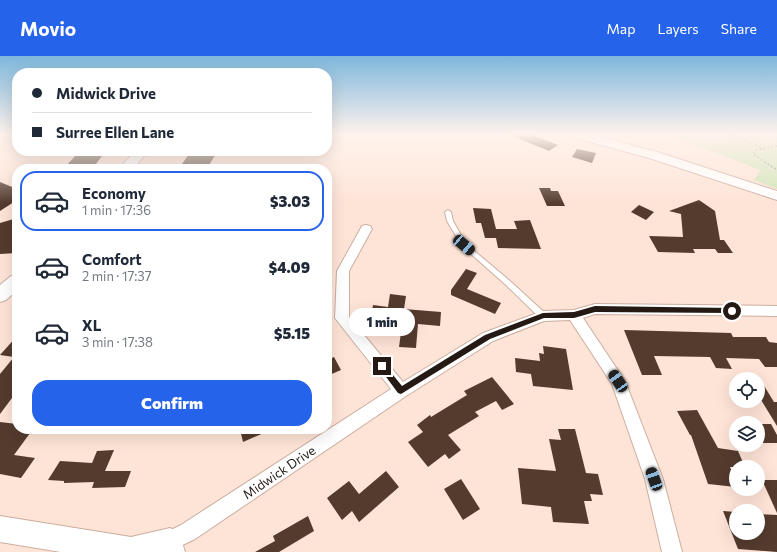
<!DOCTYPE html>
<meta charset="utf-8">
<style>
:root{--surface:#fff;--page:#f2f2f3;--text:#1f2937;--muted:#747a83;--line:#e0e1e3;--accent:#2563eb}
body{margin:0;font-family:Commissioner,sans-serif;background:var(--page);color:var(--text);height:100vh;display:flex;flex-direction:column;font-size:15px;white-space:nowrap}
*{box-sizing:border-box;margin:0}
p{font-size:13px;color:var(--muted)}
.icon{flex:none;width:22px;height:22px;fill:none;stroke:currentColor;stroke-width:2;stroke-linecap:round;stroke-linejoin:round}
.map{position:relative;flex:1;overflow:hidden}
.sheet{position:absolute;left:12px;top:108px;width:320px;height:270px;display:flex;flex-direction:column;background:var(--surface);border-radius:16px;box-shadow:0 4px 16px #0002}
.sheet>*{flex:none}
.hud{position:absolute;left:12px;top:12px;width:320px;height:88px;border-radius:16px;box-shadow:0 4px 16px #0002;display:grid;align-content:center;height:88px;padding:0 20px;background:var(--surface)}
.fabs{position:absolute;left:729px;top:316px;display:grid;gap:8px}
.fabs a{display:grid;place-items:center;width:36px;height:36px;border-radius:50%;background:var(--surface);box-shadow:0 4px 16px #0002;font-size:20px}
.end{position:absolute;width:18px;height:18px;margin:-9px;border:5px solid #241913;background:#fff;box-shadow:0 0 0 2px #fff}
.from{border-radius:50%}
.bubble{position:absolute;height:28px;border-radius:14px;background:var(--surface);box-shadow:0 4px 16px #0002;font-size:13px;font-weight:800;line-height:28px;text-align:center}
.car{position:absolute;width:12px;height:24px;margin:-12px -6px;border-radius:5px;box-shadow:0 0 3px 1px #0007;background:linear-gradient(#222 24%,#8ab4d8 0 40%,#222 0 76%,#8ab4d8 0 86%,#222 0)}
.hud b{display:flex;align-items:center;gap:14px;height:38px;font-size:15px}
.hud b+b{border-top:1px solid var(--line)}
.hud i{width:10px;height:10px;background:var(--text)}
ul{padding:7px 0 0;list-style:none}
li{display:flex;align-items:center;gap:12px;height:60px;margin:0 8px 6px;padding:0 12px;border:2px solid transparent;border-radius:16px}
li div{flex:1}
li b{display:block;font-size:15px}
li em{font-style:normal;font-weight:800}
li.on{border-color:var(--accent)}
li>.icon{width:36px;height:36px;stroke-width:1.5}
.cta{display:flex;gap:8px;margin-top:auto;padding:8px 20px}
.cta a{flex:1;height:46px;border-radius:16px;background:var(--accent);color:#fff;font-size:16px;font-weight:800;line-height:46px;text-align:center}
header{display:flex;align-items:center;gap:24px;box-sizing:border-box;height:56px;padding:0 20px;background:var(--accent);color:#fff}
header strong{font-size:19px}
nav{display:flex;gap:22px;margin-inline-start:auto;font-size:14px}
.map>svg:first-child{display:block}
</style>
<header>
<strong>Movio</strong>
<nav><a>Map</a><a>Layers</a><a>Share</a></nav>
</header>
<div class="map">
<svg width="777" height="496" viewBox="0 0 777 496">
<rect width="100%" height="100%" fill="#fee4d7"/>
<!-- green -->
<polygon fill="#d1e5b8" points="674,79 777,79 777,133 754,124 760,114 693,88"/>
<!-- building -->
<g fill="#543b2e">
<polygon points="510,79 533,79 558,89 549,95"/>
<polygon points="577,93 596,97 592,107 572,101"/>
<polygon points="80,95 106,95 92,113 63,113"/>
<polygon points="194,95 218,95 207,112 190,111 192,109 182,108 189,98 192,98"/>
<polygon points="0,126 17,133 17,144 0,155"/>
<polygon points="539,132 550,132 551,135 558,135 565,150 547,150"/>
<polygon points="699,144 715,155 720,184 724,184 733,197 718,197 715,193 693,193 695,197 658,196 649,180 683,181 681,158 669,155"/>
<polygon points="639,149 654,156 646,164 631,156"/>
<polygon points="473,152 491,153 496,173 517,173 514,165 530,164 541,193 498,192 496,182 485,182 481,167 476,167"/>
<polygon points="17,162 17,197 0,198 0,167"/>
<polygon points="466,213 477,217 467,233 501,247 495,258 451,239 451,234"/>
<polygon points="390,238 406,240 404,253 441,256 440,270 418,268 416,292 399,291 402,269 386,268 386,263 371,262 373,249 388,251"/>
<polygon points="624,274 731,277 733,281 766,281 769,286 777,287 777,311 765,311 759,303 726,302 732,313 716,312 710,301 654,300 662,319 642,319"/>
<polygon points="17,280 17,343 12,342 0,358 0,318 14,301 0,299"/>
<polygon points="543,290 566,293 573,334 533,330 531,318 516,316 515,302 540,305 539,297 544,298"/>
<polygon points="334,301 341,314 327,320 327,304"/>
<polygon points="758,320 774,346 777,346 777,370 758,339"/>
<polygon points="492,321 514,348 502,354 496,345 475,356 479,360 448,379 461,394 449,403 445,398 428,411 408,386 423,376 417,369 430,359 431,361 467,339 464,335"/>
<polygon points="697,354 718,392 738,395 745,411 730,411 736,426 736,431 708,428 691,379 690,379 677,355"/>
<polygon points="0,366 17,368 17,373 33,373 14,399 35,402 21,422 0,418"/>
<polygon points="758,368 771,368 777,379 777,387 763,387 758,377"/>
<polygon points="240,373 273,373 243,386"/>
<polygon points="558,373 575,373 586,417 598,418 603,439 590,438 592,445 584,445 589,468 553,466 551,451 522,448 518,412 556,415 549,383 561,384"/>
<polygon points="114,394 105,415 131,415 125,431 92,432 94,426 64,427 64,425 48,424 60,405 92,407 97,395"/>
<polygon points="386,415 399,431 359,466 352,455 342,464 327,442 349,425 359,438"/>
<polygon points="461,423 480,453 463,464 444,433"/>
<polygon points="762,424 777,424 777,457"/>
<polygon points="723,455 736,456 736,477 758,477 758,458 777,459 777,496 738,493"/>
<polygon points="308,460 314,475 279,496 255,496 275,485 273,480"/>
</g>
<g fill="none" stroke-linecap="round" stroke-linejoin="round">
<defs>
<polygon id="lane" points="448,154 451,156 453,165 466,188 510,225 546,258 547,260 546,262 540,262 506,229 462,190 447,165 445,156"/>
<polygon id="street" points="366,169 370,170 372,173 349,215 349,261 403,326 483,277 543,255 574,254 595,248 777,250 777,260 595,258 583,262 625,325 663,423 682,496 662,496 645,423 612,328 570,264 544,265 493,285 406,340 195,483 170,495 163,492 160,485 163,478 181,469 391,333 335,262 337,215 362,170"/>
<g id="secondary">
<polygon points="574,79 593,79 657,96 777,135 777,144 649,102 576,82"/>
<polygon points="135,95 148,95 133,113 119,113"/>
<polygon points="17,218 17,234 6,244 0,246 0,229 11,220"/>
<polygon points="0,460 131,481 170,472 179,476 185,496 61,496 0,486"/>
</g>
</defs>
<!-- lane casing -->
<use href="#lane" stroke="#ccad9e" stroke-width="2"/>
<!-- street casing -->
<use href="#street" stroke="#ccad9e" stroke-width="2"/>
<!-- secondary casing -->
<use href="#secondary" stroke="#ccad9e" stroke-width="2"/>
<!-- path -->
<g stroke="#9a877d" stroke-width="1.5" stroke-dasharray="1.5 2.5" stroke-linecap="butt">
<polyline points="729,79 763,92"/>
<polyline points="777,90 756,94 753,98 777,114"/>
</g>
<!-- lane -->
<use href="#lane" fill="#fff" fill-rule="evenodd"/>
<!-- street -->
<use href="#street" fill="#fff" fill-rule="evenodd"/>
<!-- secondary -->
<use href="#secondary" fill="#fff" fill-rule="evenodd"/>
</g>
<!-- sky -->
<linearGradient id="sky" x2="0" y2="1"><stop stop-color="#7eb7dc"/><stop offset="0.53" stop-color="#fff3ed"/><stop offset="1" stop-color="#fff3ed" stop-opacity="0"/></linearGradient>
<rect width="777" height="148" fill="url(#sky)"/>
<!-- route -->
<polygon fill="#241913" points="595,250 732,252 735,255 732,257 595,256 574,262 544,262 490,283 401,338 398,337 378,310 382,307 384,308 402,330 485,279 543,257 574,256"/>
<g text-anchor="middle" stroke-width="4" stroke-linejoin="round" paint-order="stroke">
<!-- near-street labels -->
<g font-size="13" fill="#241913" stroke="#fff">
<text transform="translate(279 416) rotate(-34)" y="5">Midwick Drive</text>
</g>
</g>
</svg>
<div class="fabs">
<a><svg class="icon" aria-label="locate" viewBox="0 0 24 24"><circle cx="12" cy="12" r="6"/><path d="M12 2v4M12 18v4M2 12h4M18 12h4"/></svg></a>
<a><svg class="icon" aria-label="layers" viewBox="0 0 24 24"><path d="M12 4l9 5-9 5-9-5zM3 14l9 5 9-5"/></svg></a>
<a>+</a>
<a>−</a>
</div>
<i class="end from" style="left:732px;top:255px"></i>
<i class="end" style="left:382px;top:310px"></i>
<div class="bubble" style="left:349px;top:252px;width:66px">1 min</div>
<i class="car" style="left:464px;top:189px;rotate:130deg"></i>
<i class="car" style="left:618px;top:325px;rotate:326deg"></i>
<i class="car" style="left:654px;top:423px;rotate:340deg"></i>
<div class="hud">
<b><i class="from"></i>Midwick Drive</b>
<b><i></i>Surree Ellen Lane</b>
</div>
<section class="sheet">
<ul>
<li class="on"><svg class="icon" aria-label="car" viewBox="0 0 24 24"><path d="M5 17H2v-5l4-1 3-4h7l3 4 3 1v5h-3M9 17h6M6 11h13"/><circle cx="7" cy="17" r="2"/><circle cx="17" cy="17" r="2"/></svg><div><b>Economy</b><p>1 min · 17:36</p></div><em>$3.03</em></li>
<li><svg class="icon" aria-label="car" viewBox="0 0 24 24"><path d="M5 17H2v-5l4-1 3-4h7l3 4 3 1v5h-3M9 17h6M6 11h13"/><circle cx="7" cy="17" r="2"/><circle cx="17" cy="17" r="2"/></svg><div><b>Comfort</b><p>2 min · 17:37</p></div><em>$4.09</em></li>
<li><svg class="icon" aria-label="car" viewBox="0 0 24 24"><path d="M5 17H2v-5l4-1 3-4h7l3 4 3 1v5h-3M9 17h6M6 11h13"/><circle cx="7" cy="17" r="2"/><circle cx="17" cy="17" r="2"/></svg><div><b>XL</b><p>3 min · 17:38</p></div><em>$5.15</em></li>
</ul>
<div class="cta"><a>Confirm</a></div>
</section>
</div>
